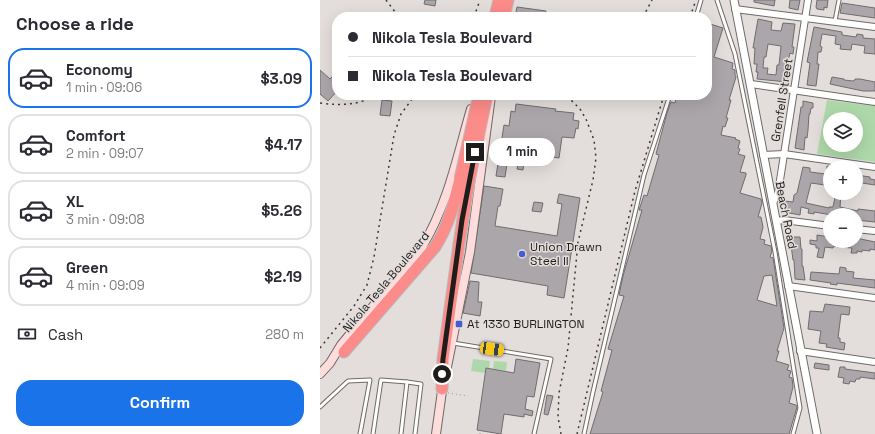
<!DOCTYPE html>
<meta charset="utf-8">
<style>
:root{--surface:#fff;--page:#f7f7f7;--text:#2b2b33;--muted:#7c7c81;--line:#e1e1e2;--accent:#1a73e8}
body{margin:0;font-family:"Space Grotesk",sans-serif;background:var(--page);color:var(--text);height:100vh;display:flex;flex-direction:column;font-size:15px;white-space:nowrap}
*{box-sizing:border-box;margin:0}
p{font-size:13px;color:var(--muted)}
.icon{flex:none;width:22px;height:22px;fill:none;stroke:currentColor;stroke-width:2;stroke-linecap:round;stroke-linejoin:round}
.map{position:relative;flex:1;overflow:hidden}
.details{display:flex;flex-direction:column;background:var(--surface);width:320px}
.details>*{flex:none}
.top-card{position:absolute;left:12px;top:12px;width:380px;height:88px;border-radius:16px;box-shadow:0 4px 16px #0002;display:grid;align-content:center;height:88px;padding:0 16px;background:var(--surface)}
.controls{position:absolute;left:503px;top:112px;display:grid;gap:8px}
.controls a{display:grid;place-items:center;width:40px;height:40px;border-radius:50%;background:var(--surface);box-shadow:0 4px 16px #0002;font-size:20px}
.end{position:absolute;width:18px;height:18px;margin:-9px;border:5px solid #1f1d1c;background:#fff;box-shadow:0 0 0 2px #fff}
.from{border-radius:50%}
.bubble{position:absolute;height:28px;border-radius:14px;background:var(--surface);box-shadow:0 4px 16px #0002;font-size:13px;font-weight:700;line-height:28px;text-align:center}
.car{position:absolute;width:12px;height:24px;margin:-12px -6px;border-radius:5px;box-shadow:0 0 3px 1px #0007;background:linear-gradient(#f5c518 24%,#345 0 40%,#f5c518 0 76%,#345 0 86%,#f5c518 0)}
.top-card b{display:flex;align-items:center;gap:14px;height:38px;font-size:15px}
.top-card b+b{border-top:1px solid var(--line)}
.top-card i{width:10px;height:10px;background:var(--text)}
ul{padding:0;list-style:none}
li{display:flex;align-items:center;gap:12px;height:60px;margin:0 8px 6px;padding:0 8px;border:2px solid var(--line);border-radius:16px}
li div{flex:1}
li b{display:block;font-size:15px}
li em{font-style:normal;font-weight:700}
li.on{border-color:var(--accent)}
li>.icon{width:36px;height:36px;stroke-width:1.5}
h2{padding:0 16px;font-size:18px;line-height:48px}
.pay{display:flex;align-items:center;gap:10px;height:44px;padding:0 16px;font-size:15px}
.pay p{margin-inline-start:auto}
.button{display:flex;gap:8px;margin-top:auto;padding:8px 16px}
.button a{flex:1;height:46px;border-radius:16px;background:var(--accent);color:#fff;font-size:16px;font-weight:700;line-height:46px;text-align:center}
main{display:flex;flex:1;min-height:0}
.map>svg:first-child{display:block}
</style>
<main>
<section class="details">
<h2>Choose a ride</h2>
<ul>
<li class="on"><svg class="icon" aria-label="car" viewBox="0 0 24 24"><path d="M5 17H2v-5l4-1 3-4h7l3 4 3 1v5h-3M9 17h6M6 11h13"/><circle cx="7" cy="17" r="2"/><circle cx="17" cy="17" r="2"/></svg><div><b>Economy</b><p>1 min · 09:06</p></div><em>$3.09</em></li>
<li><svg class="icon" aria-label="car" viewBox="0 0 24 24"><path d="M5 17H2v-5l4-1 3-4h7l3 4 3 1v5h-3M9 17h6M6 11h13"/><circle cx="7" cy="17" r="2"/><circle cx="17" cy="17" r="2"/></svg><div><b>Comfort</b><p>2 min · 09:07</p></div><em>$4.17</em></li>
<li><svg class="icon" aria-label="car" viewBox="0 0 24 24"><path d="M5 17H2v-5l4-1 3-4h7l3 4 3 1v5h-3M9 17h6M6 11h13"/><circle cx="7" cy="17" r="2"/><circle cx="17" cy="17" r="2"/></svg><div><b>XL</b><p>3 min · 09:08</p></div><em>$5.26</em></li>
<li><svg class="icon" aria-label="car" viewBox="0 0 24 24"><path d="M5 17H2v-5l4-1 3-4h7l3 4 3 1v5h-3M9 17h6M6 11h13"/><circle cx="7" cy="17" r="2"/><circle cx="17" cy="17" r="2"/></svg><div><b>Green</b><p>4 min · 09:09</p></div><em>$2.19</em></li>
</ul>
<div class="pay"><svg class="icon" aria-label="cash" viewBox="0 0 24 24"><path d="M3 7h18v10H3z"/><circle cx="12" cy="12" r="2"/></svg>Cash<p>280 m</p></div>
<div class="button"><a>Confirm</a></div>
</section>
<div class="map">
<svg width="555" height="434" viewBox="0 0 555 434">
<rect width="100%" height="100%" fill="#e3dedb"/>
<!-- green -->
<g fill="#aed8aa" fill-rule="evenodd">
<path d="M507,100L555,106V162L497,154ZM510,119H536V145H510Z"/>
<polygon points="153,359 170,361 169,369 166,373 151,371"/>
<polygon points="174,361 187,362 186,371 173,369"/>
</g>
<!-- building -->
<g fill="#aaa6aa" stroke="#706d70" fill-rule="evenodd">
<polygon points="105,0 116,0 115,6 104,4"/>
<polygon points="434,0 455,0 454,6 434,2"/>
<polygon points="470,0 480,0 478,10 469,8"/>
<polygon points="497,0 508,0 507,8 504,7 504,10 497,9 496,7"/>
<polygon points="522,3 555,8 555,18 520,13"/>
<polygon points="197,7 226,11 225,17 195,17"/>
<path d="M438,19L452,22L451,30L461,31L463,23L475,24L472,47H474L473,54L470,53L468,61L466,76L468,77L467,82L437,79L438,72H436L437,64H434L435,48H433ZM448,44L461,46L459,65H457L456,75L447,74L448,68H443L444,57H446Z"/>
<path d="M387,23L403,28L394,57L413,63L412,69L415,70V75L416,77L409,100H411L406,118H408L405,127L403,126L401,135L416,138L415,139L420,141L418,148L420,149L418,154L425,156L420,172L426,173V175L420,193L441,199L442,203L438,217H441L443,227L440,239L445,240L444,244L451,246L452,251L450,257L453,258L464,328L457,351H459L456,361L469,365L467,370L471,371L469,377L472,378L473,387L469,403L476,405L477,407L469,434H270L283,392L281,391L292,350L288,349L304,296L299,295L303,276L322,210H319L324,195L327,196L339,155L336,154L347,113L351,102L355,103L357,95H387ZM452,275L457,306L437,300L444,276Z"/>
<polygon points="494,27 522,32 522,35 536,37 537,34 543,35 543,38 555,39 555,54 544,53 545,46 532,44 531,50 520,49 521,45 515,44 516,36 502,34 500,46 502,47 501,52 498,52 497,64 499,64 496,86 487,85 490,63 487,62"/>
<polygon points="0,70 10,79 17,71 17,91 8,101 0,94"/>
<polygon points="512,77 524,79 524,80 533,81 535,80 535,79 540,79 555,82 555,91 543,91 510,84"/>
<polygon points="62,100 72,101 70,116 60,115"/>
<polygon points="483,101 493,103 493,108 491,108 490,114 489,114 488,130 487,138 485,137 484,150 475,148 481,107 483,107"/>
<polygon points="196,104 236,109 235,111 254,113 253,120 259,121 258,129 256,128 254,138 242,137 239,158 205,153 203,170 197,169 200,152 189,151 185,177 176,176 184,125 189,126 191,111 195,112"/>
<polygon points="507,166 510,166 510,179 506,178 505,185 491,183 486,203 509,208 509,207 513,207 516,193 521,193 520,207 538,211 538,209 555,211 555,222 536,220 536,215 512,215 494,212 494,214 488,213 489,209 481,207 480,215 464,212 465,201 473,202 474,195 477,193 483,167 490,168 490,172 506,174"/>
<polygon points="536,175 550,177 550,179 555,180 555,185 542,183 541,188 536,187"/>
<polygon points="164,186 183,189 180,206 178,206 175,226 237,236 242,204 237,203 239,194 260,198 244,298 227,295 228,286 151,273"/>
<polygon points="214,202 223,203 221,212 212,211"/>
<polygon points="497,235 510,237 510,241 536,241 536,238 555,242 555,250 550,249 550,251 542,250 542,252 537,251 537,253 531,253 532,248 519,247 514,246 513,248 505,247 503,258 497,257 499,248 496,248 496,245 490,244 490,240 497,241"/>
<polygon points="470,237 480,237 481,249 482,249 482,266 483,266 485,280 475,279 474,260 473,260"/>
<polygon points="520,267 526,268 526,271 534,272 533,278 555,280 555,288 517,283 517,285 510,284 511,283 490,280 491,272 519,274"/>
<polygon points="150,281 159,282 158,302 162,302 160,316 143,313"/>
<polygon points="505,304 530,307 529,315 521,314 518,338 520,338 520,342 525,343 524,350 506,347 507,344 499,343 501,331 488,329 490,311 503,312"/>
<polygon points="196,359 220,363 214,397 207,396 205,409 213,411 212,416 204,414 204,417 184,414 181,434 157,430 166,368 194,373"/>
<polygon points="495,363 509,365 509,370 494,368"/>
<polygon points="520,367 525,367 525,369 555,373 555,379 540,377 540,379 536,379 535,382 530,381 529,384 523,383 524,378 518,377"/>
<polygon points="227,395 233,396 228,415 224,414"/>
</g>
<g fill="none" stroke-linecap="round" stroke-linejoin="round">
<defs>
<g id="service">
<polyline points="397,0 415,54 455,252 480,408 473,434"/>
<polyline points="376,17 381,0"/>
<polyline points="515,21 519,0"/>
<polyline points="133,343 231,359 214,434"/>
<polyline points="0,407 28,381 50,380 40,434"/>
<polyline points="53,434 61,380 87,382"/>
<polyline points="81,434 87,382 101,384 95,434"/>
<polyline points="264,434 273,392 324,175 350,95"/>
</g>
<g id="minor">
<polyline points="415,9 555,27"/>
<polyline points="431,84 555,102"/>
<polyline points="443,155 464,154 555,167"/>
<polyline points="453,203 458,193 488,0"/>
<polyline points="456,221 464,220 510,226"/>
<polyline points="536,229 555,231"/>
<polyline points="468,286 555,298"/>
<polyline points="480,351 555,362"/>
</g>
<polyline id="tertiary" points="414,0 497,434"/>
<g id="secondary">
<polyline points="126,372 150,252 171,96"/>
<path d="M0,374L10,363L21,345L102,247C128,204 137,157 151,109"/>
<polyline points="116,434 123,384"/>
</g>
<g id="motorway">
<polyline points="175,17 179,0"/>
<polyline points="184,17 188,0"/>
<path d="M24,352L115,247C129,225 134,204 140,179"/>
<polyline points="122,389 123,359 139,244 149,181"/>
</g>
</defs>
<!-- service casing -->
<use href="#service" stroke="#6e6a67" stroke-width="5"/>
<!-- minor casing -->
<use href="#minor" stroke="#6e6a67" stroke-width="8"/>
<!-- tertiary casing -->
<use href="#tertiary" stroke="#6e6a67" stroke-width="9"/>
<!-- secondary casing -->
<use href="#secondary" stroke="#6e6a67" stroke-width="10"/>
<!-- motorway casing -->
<use href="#motorway" stroke="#bcbbbb" stroke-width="13"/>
<!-- path -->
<g stroke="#989492" stroke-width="1" stroke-dasharray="1 3" stroke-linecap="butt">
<polyline points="128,393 148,396"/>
<polyline points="160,434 160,431"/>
</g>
<!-- service -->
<use href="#service" stroke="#fff" stroke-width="3"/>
<!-- minor -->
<use href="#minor" stroke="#fff" stroke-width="6"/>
<!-- tertiary -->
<use href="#tertiary" stroke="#fff" stroke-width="7"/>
<!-- secondary -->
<use href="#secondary" stroke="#fedcdc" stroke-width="8"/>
<!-- motorway -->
<use href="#motorway" stroke="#fb8c89" stroke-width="11"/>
<!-- rail -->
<g stroke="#3b3938" stroke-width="1.5" stroke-dasharray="2 4" stroke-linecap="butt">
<polyline points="66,0 79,17"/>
<polyline points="154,17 160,0"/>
<polyline points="323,17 332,0"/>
<polyline points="370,17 376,0"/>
<path d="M0,103C22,106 38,105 58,95"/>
<polyline points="0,348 34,306 47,285 54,257 74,135 81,114 95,95"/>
<polyline points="241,434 238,417 239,393 248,348 258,242 273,180 276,158 274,140 266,119 260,109 246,95"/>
<polyline points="257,434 315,191 344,95"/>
</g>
<defs>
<g id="motorway-bridge">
<polyline points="140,179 159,95"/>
<polyline points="149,181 167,95"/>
</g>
</defs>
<!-- motorway-bridge casing -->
<use href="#motorway-bridge" stroke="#bcbbbb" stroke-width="13" stroke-linecap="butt"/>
<!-- motorway-bridge -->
<use href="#motorway-bridge" stroke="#fb8c89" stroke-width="11"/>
</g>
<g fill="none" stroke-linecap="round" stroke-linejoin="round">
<!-- route -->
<polyline stroke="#1f1d1c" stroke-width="5" points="122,374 123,359 142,220 155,152"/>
</g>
<!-- markers -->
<g fill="#465cd0" stroke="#e3dedb" stroke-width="1.5">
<circle cx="202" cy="254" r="4"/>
<rect x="135" y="320" width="8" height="8" rx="2"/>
</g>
<g text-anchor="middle" stroke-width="3" stroke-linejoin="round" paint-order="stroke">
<!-- street labels -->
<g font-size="12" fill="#1f1d1c" stroke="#e3dedb">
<text transform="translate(462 100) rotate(-81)" y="4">Grenfell Street</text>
<text transform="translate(466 215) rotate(79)" y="4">Beach Road</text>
<text transform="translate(66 282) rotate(-50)" y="4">Nikola Tesla Boulevard</text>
</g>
<!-- poi labels -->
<g font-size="12" fill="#1f1d1c" stroke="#e3dedb" text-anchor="start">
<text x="210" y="251">Union Drawn<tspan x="210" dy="14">Steel II</tspan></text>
<text x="147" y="328">At 1330 BURLINGTON</text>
</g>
</g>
</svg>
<div class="controls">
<a><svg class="icon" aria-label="layers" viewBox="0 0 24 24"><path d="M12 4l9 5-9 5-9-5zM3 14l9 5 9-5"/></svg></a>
<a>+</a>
<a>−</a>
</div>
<i class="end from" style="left:122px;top:374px"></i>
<i class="end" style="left:155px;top:152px"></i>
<div class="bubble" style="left:169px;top:138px;width:66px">1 min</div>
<i class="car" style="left:172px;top:349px;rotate:98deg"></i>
<div class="top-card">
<b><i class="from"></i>Nikola Tesla Boulevard</b>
<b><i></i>Nikola Tesla Boulevard</b>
</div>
</div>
</main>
